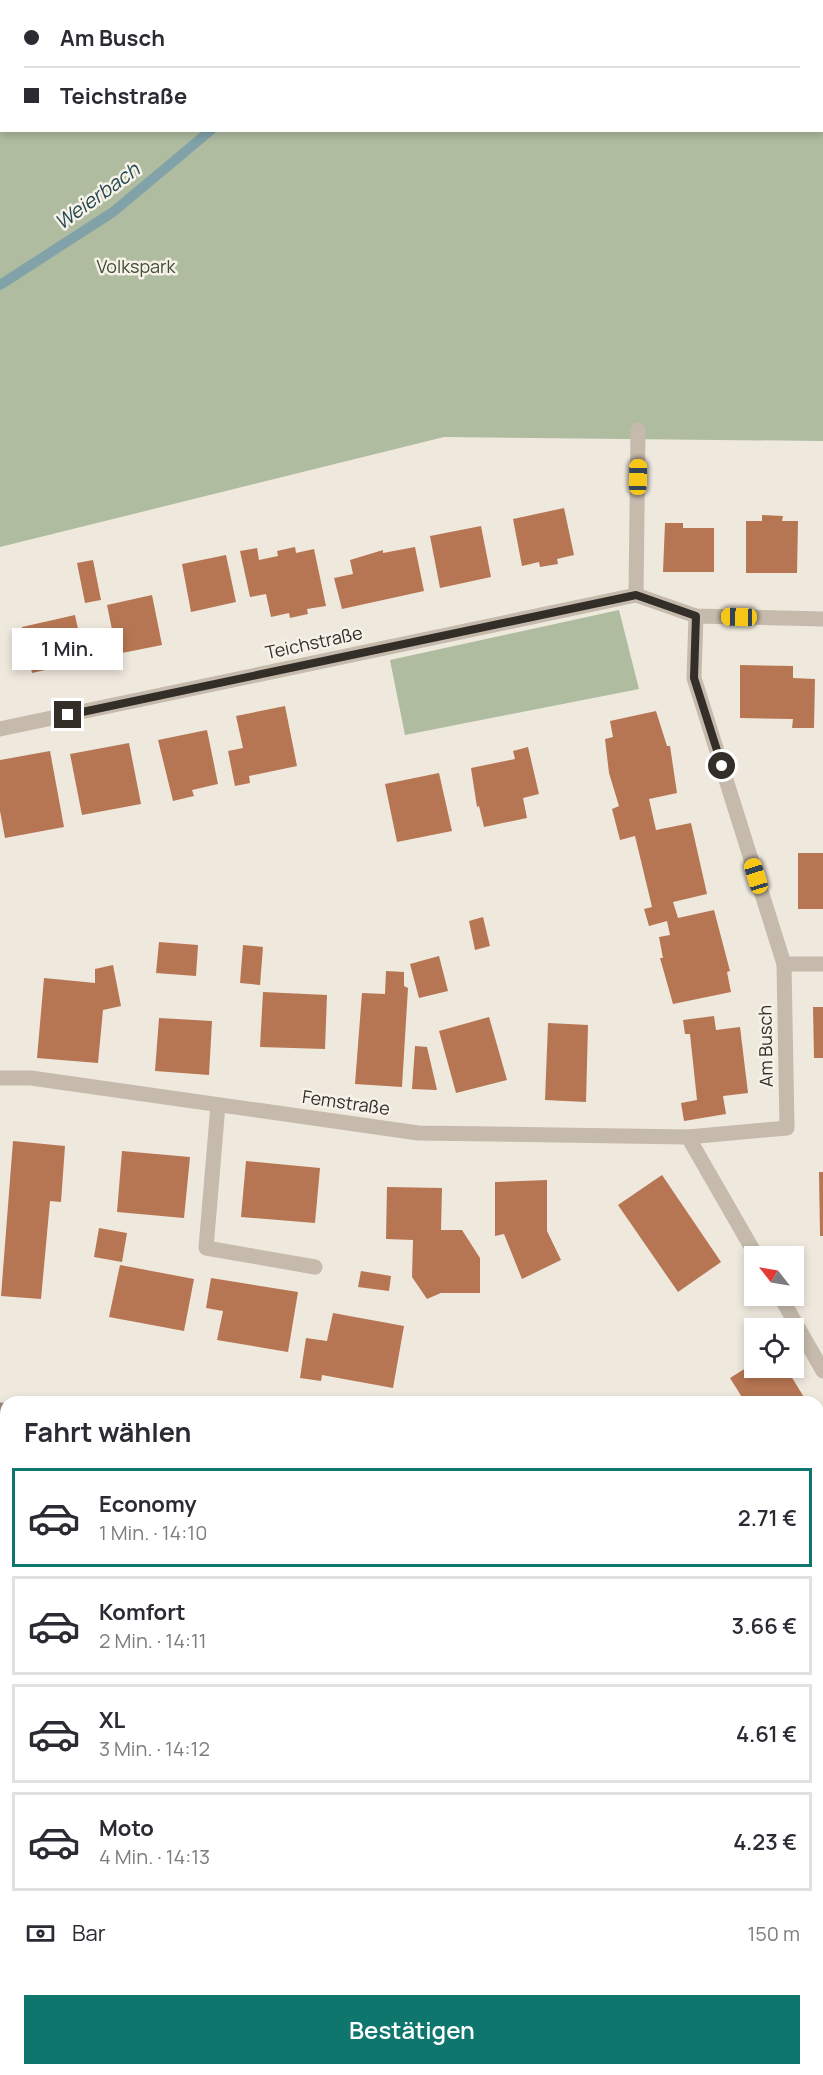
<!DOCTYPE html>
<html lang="de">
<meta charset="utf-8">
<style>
:root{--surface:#fff;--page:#f2f2f3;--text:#2b2b33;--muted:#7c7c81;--line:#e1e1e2;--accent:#0f766e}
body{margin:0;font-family:Manrope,sans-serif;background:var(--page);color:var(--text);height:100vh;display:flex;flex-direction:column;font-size:22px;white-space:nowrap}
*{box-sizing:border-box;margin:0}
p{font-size:20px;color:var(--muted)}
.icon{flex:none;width:33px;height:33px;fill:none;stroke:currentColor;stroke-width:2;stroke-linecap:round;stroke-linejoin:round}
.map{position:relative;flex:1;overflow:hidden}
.drawer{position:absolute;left:0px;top:1396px;width:824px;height:680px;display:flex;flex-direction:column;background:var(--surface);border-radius:18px 18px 0 0;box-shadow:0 3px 9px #0003}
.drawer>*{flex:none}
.hud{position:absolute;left:0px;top:0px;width:824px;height:132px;box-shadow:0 3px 9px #0003;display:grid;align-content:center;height:132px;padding:0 24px;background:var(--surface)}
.needle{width:39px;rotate:301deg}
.buttons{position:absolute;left:744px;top:1246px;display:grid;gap:12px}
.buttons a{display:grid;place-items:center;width:60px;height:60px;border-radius:0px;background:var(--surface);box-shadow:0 3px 9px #0003;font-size:30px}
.end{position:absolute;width:27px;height:27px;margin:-14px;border:8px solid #342e29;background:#fff;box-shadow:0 0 0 3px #fff}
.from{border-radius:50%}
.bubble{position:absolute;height:42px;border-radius:0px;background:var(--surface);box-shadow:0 3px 9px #0003;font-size:20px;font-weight:600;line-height:42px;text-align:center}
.car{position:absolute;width:18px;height:36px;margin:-18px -9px;border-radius:8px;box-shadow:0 0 4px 2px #0007;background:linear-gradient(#f5c518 24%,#345 0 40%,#f5c518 0 76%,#345 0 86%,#f5c518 0)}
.hud b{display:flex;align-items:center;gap:21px;height:57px;font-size:22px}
.hud b+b{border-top:2px solid var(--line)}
.hud i{width:15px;height:15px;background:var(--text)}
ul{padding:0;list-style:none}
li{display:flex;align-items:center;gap:18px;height:99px;margin:0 12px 9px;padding:0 12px;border:3px solid var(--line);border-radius:0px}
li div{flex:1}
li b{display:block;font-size:22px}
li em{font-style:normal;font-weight:600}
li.active{border-color:var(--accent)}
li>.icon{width:54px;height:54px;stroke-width:1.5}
h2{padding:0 24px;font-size:27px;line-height:72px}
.pay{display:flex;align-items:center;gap:15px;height:66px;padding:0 24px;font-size:22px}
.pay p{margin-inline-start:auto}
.primary-button{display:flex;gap:12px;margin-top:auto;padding:12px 24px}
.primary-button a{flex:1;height:69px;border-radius:0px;background:var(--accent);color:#fff;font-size:24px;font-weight:600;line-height:69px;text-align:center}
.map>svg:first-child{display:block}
</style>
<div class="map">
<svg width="823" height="2075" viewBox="0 0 823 2075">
<rect width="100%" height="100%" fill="#efe8dd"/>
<!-- green -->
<g fill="#afbc9f" fill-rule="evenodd">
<path d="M0,0H823V441L444,437L0,547ZM2,2H822V130H2Z"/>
<polygon points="619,610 639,689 405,735 390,660"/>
</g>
<!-- water -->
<polygon fill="#80a2a8" points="21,0 238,0 23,2"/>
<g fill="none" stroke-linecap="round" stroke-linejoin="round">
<!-- stream -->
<g stroke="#80a2a8" stroke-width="10">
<polyline points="343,2 344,0"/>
<polyline points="0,285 113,212 211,130"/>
</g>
</g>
<!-- building -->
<g fill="#b77653">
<polygon points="564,508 574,555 557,559 558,564 540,567 539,562 522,566 513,519"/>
<polygon points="762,515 783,516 782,521 798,521 797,573 746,573 746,521 762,521"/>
<polygon points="665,523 683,523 683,528 714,528 714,572 663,572"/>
<polygon points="481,526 491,577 440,588 430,536"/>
<polygon points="295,547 296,553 314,549 326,606 307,609 308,614 290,618 289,613 271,617 266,594 250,597 240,551 257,548 259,560 278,556 277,551"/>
<polygon points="415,547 424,591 342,609 334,578 353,574 350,560 383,550 383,553"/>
<polygon points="226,555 236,602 191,612 182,564"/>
<polygon points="93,560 101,600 85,603 77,563"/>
<polygon points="152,595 162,645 117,654 107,605"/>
<polygon points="75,615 85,661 32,673 22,627"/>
<polygon points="740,665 793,666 793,678 815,679 814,728 792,728 793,719 740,718"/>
<polygon points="285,706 297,766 249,776 250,783 235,786 228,751 243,748 236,716"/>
<polygon points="656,711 667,746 670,746 677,793 649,799 656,830 691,823 707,894 673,902 678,918 714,910 730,971 727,972 731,992 673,1004 660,958 663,958 659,937 670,935 667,921 649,926 644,909 652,907 635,836 620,840 612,809 619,806 609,773 605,739 613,737 610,721"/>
<polygon points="207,730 218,784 192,790 194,796 173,801 158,740"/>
<polygon points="129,743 141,804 82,815 70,754"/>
<polygon points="528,747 539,794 523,798 527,818 484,827 479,806 477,807 471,768 515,759 513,751"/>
<polygon points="50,751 64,827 5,838 0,811 0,760"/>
<polygon points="439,773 452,831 397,842 385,784"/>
<rect x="798" y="853" width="25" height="56"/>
<polygon points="483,917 490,946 475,950 469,921"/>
<polygon points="159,942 198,945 196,976 156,973"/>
<polygon points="243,945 263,947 260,985 240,983"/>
<polygon points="439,956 448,991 419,998 410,964"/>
<polygon points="113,965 121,1006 103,1010 98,1063 37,1058 44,978 95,983 95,969"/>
<polygon points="386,971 404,972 404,986 408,988 402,1087 355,1084 362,993 385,994"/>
<polygon points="263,992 327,995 325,1049 260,1047"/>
<polygon points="813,1007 823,1007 823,1058 814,1058"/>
<polygon points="714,1016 716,1030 740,1027 748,1093 723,1096 726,1114 684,1121 681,1103 697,1100 690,1034 685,1034 683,1020"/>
<polygon points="489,1017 507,1080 456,1093 439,1031"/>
<polygon points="159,1018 212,1021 209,1075 155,1071"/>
<polygon points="548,1023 588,1025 586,1102 545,1100"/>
<polygon points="415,1046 427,1047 437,1090 412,1089"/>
<polygon points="13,1141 65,1146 61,1202 50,1201 41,1299 1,1296"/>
<polygon points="122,1151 190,1157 184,1218 117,1212"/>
<polygon points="246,1161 320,1168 315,1223 241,1217"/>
<polygon points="819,1172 823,1172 823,1236 820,1236"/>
<polygon points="662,1175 721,1262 678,1292 618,1205"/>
<polygon points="547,1180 547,1231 561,1260 522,1279 504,1234 495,1236 495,1182"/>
<polygon points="387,1187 442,1188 441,1230 462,1230 480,1258 480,1293 441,1293 427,1299 412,1277 413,1240 386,1239"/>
<polygon points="99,1228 127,1233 122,1262 94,1257"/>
<polygon points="120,1265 194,1279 184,1331 109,1317"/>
<polygon points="361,1271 391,1276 389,1291 358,1287"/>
<polygon points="211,1278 298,1292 288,1352 217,1340 223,1311 206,1308"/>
<polygon points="333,1313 404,1326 393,1388 322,1375 321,1381 300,1378 306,1338 327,1341"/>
<polygon points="754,1363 754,1368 786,1368 807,1402 745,1402 730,1378"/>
<polygon points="818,1419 823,1429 823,1432 818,1435"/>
<polygon points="0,1459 6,1460 1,1485 0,1485"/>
<polygon points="818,1472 823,1482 823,1501 818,1504"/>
</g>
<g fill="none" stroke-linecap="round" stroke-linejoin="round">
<!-- service -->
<polyline stroke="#c5baab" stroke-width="15" points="218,1105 206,1248 315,1267"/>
<!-- minor -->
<g stroke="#c5baab" stroke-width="15">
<polyline points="636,595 638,430"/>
<polyline points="696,616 694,678 784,964 823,964"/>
<polyline points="0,729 636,595 696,616 823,619"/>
<polyline points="0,1078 31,1078 418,1133 688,1137 787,1128 784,964"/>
<polyline points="688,1137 757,1257"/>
<polyline points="780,1296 823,1371"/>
</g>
<!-- secondary -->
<g stroke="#998a7c" stroke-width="15">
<polyline points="0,1410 6,1411"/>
<polyline points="818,1605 823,1606"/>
</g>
</g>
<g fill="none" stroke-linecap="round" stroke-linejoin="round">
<!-- route -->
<polyline stroke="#342e29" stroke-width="8" points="68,715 636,595 696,616 694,678 722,766"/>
</g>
<g text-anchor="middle" stroke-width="5" stroke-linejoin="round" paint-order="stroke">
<!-- park labels -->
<g font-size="18" fill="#404f30" stroke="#f7f2e9">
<text x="136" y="273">Volkspark</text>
</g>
<!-- street labels -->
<g font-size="18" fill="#342e29" stroke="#f7f2e9">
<text transform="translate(314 643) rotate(-12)" y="6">Teichstraße</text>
<text transform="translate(766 1046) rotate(-91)" y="6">Am Busch</text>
<text transform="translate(346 1103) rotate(8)" y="6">Femstraße</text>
</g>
<!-- water labels -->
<g font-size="20" font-style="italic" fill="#244950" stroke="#f7f2e9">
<text transform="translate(97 196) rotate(-36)" y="7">Weierbach</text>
</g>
</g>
</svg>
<div class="buttons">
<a><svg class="needle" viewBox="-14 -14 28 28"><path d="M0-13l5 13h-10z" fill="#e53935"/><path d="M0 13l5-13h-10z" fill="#7c7c81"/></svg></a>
<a><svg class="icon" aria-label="locate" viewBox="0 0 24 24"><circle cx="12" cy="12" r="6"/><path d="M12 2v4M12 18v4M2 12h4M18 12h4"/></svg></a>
</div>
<i class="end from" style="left:722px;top:766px"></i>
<i class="end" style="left:68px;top:715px"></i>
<div class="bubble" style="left:12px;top:628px;width:111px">1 Min.</div>
<i class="car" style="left:638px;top:477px;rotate:1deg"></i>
<i class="car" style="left:739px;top:617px;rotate:271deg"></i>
<i class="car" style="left:756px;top:876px;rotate:343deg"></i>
<div class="hud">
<b><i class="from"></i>Am Busch</b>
<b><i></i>Teichstraße</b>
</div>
<section class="drawer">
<h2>Fahrt wählen</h2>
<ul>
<li class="active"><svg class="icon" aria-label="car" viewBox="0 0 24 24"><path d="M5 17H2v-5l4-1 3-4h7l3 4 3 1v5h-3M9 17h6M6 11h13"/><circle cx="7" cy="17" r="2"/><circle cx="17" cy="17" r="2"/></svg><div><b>Economy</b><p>1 Min. · 14:10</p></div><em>2.71 €</em></li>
<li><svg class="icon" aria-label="car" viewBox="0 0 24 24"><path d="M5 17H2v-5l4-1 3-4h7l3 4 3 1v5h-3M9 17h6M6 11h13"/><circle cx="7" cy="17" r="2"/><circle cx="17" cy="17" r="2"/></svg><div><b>Komfort</b><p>2 Min. · 14:11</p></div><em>3.66 €</em></li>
<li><svg class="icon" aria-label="car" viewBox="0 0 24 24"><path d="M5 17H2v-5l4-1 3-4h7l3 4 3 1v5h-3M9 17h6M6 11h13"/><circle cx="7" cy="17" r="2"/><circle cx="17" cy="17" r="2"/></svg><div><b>XL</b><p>3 Min. · 14:12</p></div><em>4.61 €</em></li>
<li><svg class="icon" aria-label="car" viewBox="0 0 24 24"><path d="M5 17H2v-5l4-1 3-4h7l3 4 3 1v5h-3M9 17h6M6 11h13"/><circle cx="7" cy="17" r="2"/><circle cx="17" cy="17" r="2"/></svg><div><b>Moto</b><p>4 Min. · 14:13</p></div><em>4.23 €</em></li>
</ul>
<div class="pay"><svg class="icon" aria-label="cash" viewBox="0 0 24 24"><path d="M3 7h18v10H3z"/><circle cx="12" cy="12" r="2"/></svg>Bar<p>150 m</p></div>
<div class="primary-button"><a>Bestätigen</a></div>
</section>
</div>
